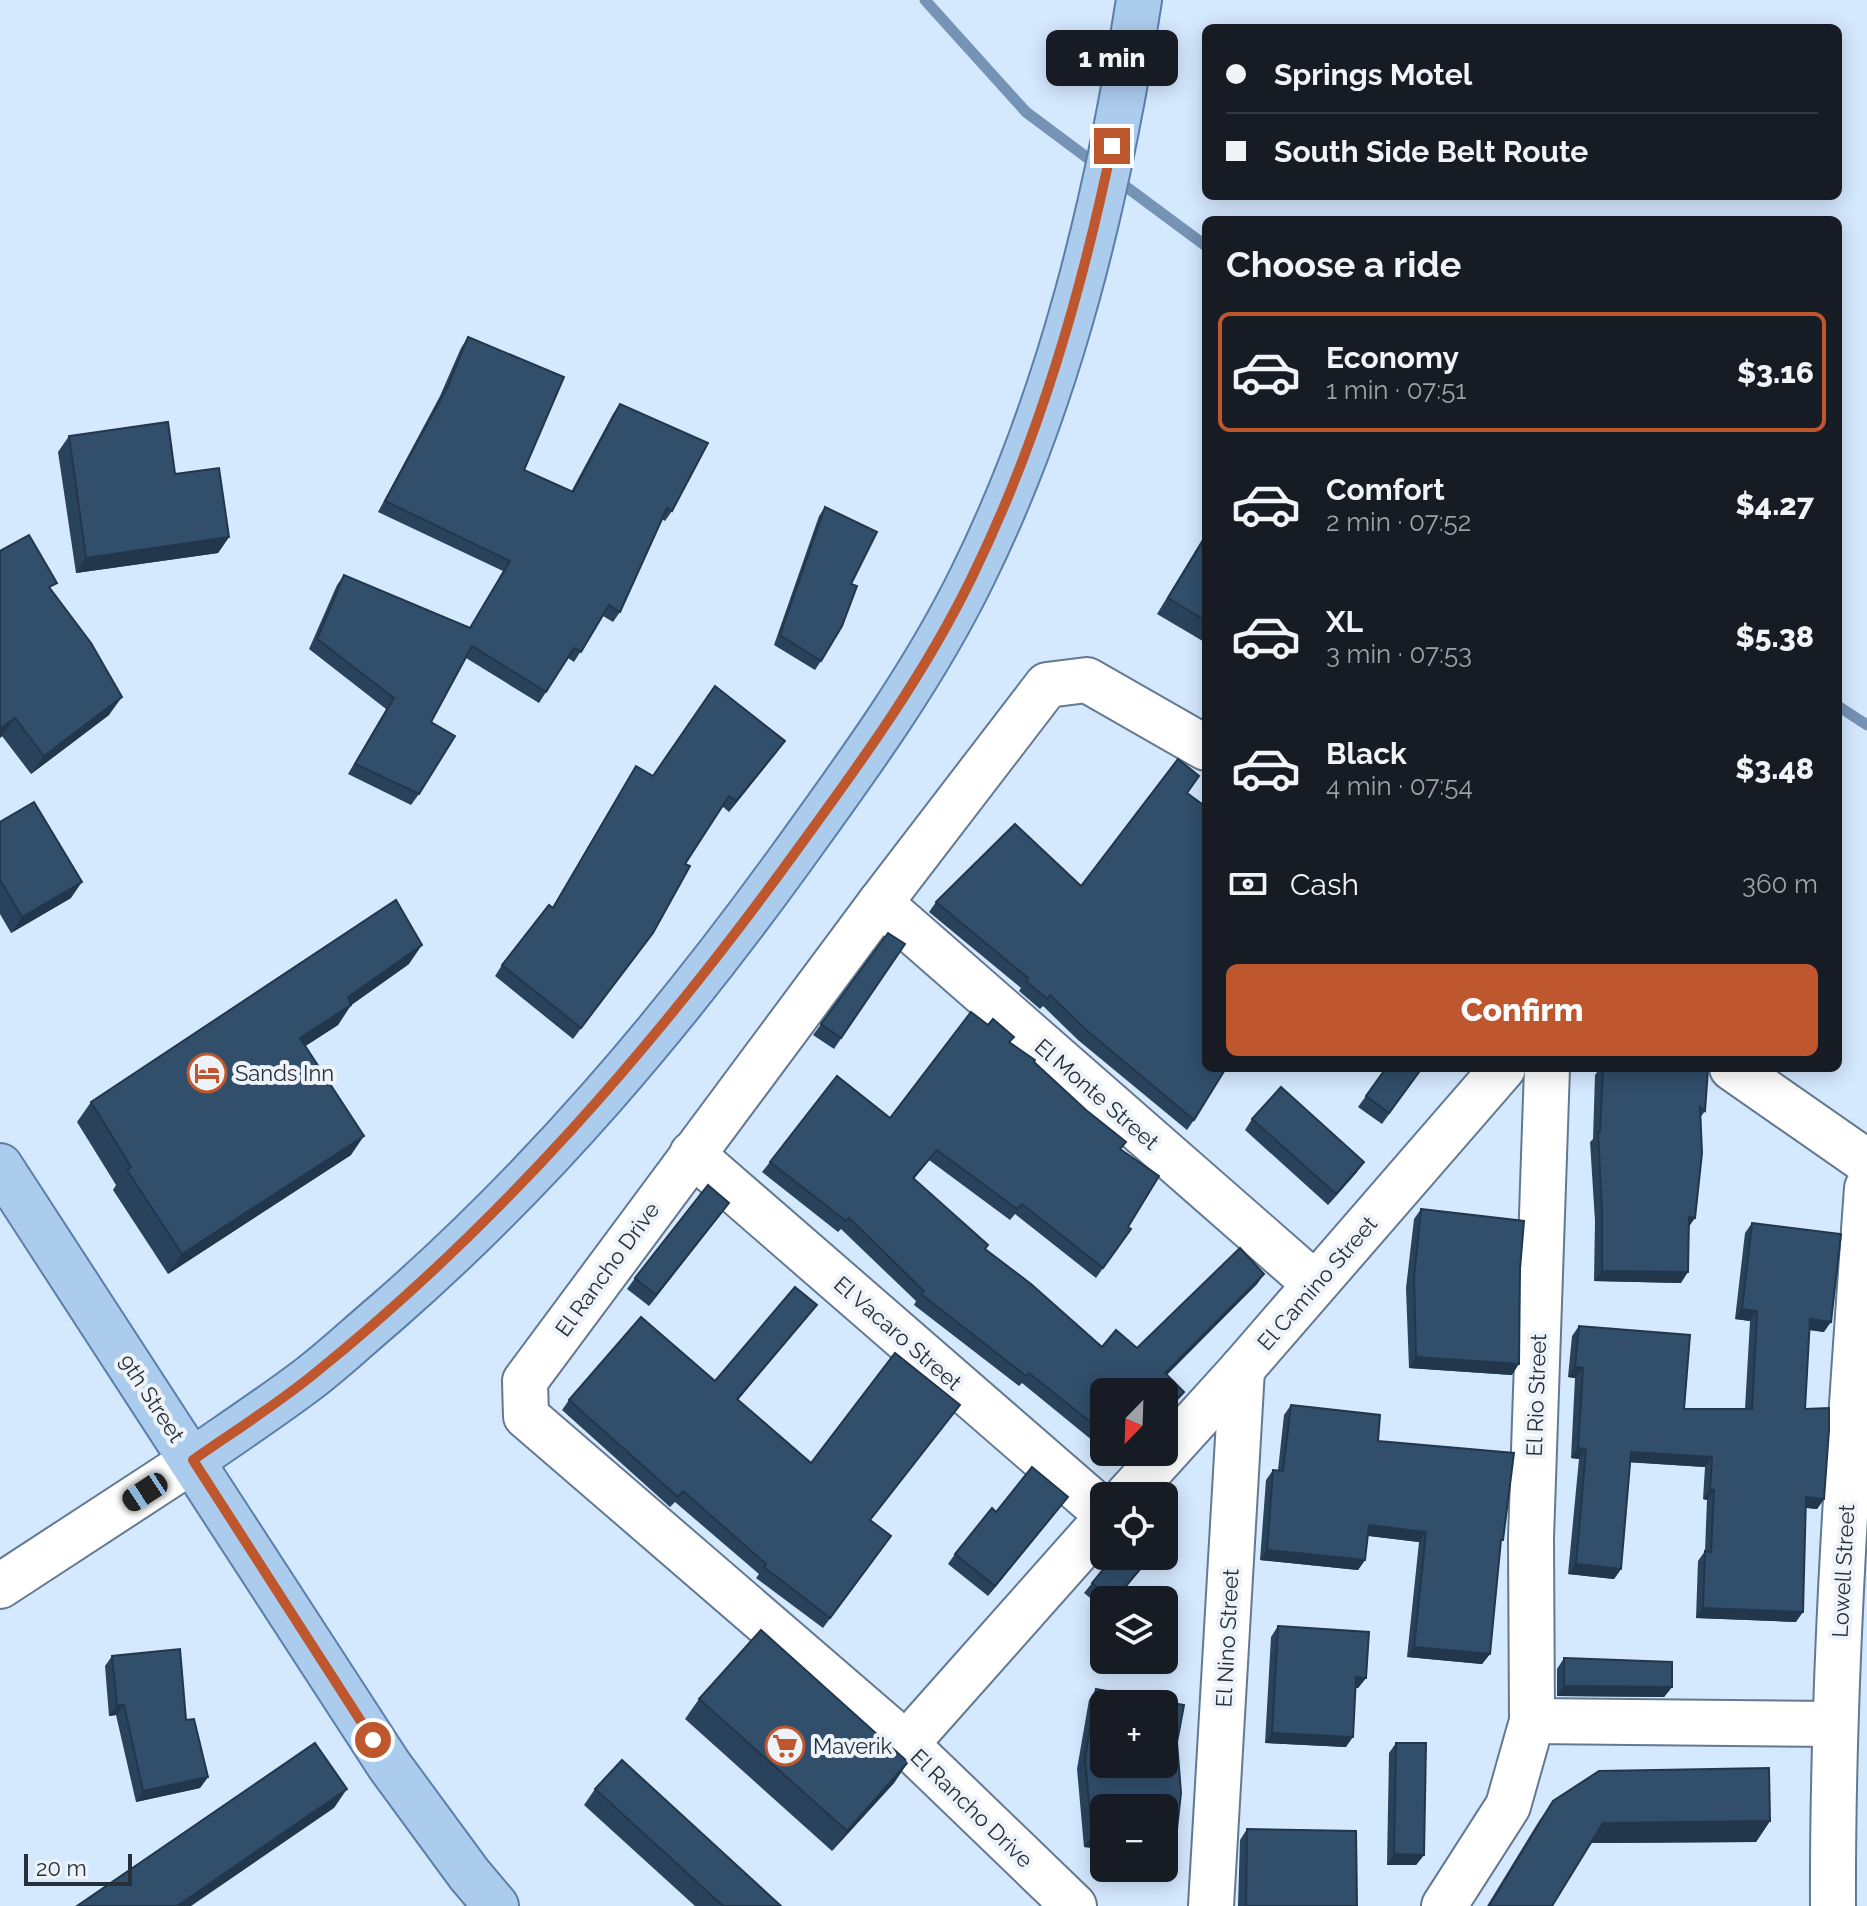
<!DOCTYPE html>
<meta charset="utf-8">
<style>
:root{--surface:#171b24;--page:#242831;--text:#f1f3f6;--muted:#9ea1a6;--line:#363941;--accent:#be572e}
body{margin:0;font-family:Raleway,sans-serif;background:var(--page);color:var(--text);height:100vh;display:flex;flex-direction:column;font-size:30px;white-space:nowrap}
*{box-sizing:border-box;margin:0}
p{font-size:26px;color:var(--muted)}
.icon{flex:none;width:44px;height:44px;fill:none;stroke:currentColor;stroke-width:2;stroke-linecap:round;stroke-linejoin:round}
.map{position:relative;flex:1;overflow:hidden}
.details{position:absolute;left:1202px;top:216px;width:640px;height:856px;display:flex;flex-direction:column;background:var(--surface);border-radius:12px;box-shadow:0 4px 20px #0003}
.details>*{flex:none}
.banner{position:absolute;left:1202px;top:24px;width:640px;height:176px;border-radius:12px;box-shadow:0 4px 20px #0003;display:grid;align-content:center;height:176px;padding:0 24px;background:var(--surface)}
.needle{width:52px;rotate:203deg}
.tools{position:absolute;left:1090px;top:1378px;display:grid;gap:16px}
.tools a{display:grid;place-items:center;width:88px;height:88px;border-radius:12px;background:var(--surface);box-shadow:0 4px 20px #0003;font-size:40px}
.scale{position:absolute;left:24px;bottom:20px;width:108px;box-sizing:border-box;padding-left:8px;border:4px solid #26303a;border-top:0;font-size:22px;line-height:28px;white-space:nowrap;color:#26303a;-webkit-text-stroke:6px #eef3f9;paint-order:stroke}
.end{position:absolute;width:36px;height:36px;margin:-18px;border:10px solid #be572e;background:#fff;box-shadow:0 0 0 4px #fff}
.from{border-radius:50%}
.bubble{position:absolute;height:56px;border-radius:12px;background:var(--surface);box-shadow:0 4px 20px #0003;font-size:26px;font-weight:800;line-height:56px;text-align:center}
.car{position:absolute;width:24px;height:48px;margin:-24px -12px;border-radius:10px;box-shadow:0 0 6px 2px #0007;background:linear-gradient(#222 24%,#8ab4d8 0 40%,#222 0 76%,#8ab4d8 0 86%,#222 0)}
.banner b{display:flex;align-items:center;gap:28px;height:76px;font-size:30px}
.banner b+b{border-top:2px solid var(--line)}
.banner i{width:20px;height:20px;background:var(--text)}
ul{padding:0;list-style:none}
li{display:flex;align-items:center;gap:24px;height:120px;margin:0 16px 12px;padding:0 8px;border:4px solid transparent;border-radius:12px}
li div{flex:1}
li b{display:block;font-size:30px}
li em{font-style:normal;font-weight:800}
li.on{border-color:var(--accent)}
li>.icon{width:72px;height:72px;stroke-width:1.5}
h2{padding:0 24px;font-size:36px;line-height:96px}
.pay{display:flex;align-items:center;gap:20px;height:88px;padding:0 24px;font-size:30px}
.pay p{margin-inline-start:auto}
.action{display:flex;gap:16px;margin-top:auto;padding:16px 24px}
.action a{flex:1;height:92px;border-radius:12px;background:var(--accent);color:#fff;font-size:32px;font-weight:800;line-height:92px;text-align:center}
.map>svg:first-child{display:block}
</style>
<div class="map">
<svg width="1867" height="1906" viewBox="0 0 1867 1906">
<rect width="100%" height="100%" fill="#d4e8fe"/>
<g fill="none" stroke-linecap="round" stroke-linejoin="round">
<!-- stream -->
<g stroke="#7593b5" stroke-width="11">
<polyline points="925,0 1026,112 1097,165"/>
<polyline points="1117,180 1206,246"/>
<polyline points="1838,706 1867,725"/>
</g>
<defs>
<g id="minor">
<polyline points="880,903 1315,1284"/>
<polyline points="1732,1068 1867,1162"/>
<polyline points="692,1154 1104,1512"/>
<polyline points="1127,1496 1242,1369 1503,1068"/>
<polyline points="0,1586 193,1460"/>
<polyline points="1532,1721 1835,1724"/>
<polyline points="906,1744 1104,1521"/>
<polyline points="1074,1906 906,1744 526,1416 525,1381 880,903 1047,685 1087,680 1206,748"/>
<polyline points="1211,1906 1242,1369"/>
<polyline points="1444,1906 1508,1806 1532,1721 1531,1538 1547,1068"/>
<path d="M1833,1906C1832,1667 1850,1427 1867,1188"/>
</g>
<g id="major">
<polyline points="0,1166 389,1765 469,1874 496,1906"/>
<path d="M193,1460C232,1433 273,1406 311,1377C337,1357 361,1334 386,1313C541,1178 672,1023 792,857C857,767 923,677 972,577C1061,397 1108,197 1139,0"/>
</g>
</defs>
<!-- minor casing -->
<use href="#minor" stroke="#637991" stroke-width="48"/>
<!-- major casing -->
<use href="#major" stroke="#597fa8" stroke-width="48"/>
<!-- minor -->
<use href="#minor" stroke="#fff" stroke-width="44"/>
<!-- major -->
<use href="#major" stroke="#acccee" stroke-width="44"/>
</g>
<!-- wall -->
<g fill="#2a435c">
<polygon points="468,337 524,470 571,492 613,414 620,404 672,511 665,521 662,519 620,612 613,622 603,616 574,662 568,658 539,703 466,658 431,722 419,794 411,805 348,774 386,709 309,649 337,585 344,575 470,628 503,571 378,512 440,396 461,348"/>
<polygon points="69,436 175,474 229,537 218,553 76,573 58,452"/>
<polygon points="825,507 851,584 821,661 815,670 774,645 819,516"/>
<polygon points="1206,533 1206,643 1157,614"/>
<polygon points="0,551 51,591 109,715 31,774 2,736 0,738"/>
<polygon points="777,752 729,812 722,806 685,864 646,943 573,1039 495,976 502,965 552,908 636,766 653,776"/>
<polygon points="1187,793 1194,1120 1187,1130 1078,1040 1043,1006 1040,1009 1019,991 1021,988 929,912 936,902 1081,886"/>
<polygon points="0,822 71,898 11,933 0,914"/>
<polygon points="888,933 905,944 834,1049 813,1035"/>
<polygon points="409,964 351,1005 338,1025 305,1046 351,1155 168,1274 113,1190 116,1185 77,1122 91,1102"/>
<polygon points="988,1025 1014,1037 1010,1042 1034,1062 1121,1149 1128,1227 1131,1229 1096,1278 1015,1214 1010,1220 929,1160 914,1179 985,1249 1102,1347 1137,1348 1264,1274 1257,1284 1166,1375 1176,1402 1104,1392 1104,1450 1022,1383 1019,1386 914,1305 916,1301 841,1229 838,1232 762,1172 770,1162 890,1118"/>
<polygon points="1386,1068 1422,1068 1382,1124 1358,1107"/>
<polygon points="1600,1068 1690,1068 1705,1111 1700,1118 1689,1227 1681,1283 1594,1281 1595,1221 1590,1142 1593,1139 1595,1075"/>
<polygon points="1252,1119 1357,1172 1328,1205 1245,1130"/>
<polygon points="729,1203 649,1306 627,1289 635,1278"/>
<polygon points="1421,1209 1512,1375 1409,1368 1406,1288 1414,1219"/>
<polygon points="1752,1223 1824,1332 1809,1330 1805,1409 1824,1499 1817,1509 1806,1508 1796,1622 1696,1618 1698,1561 1705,1551 1707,1500 1703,1499 1705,1467 1630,1462 1621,1569 1614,1579 1568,1574 1579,1459 1571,1458 1575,1378 1568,1377 1572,1336 1579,1326 1684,1409 1745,1409 1750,1321 1735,1319 1745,1233"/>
<polygon points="809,1315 738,1400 811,1463 952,1415 870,1521 891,1536 823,1628 756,1578 759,1574 675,1502 670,1507 562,1410 569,1400 715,1381"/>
<polygon points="1291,1405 1378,1441 1500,1544 1490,1654 1482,1664 1407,1657 1419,1542 1368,1536 1365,1560 1358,1570 1260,1560 1266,1480 1273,1470 1278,1470 1284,1415"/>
<polygon points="1107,1452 1129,1452 1119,1462"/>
<polygon points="1068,1497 988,1596 948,1564 955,1554"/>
<polygon points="1140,1570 1116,1600 1104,1600 1104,1609 1084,1593 1092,1583"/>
<polygon points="1278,1626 1366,1678 1358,1688 1355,1688 1346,1747 1265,1743 1271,1637"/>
<polygon points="112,1656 186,1720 208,1777 200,1788 136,1802 116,1715 109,1716 105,1666"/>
<polygon points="1564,1658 1672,1687 1664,1697 1557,1696 1557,1669"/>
<polygon points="1096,1689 1177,1742 1166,1876 1122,1872 1122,1868 1164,1868 1104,1808 1104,1849 1084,1847 1077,1769 1089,1700"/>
<polygon points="699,1699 908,1762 894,1783 832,1851 685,1719"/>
<polygon points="1396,1743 1424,1855 1416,1865 1387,1865 1389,1753"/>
<polygon points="595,1789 781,1906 695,1906 584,1805"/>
<polygon points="1553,1801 1770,1821 1756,1842 1590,1843 1552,1906 1487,1906 1539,1821"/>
<polygon points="1247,1829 1357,1906 1238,1906 1240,1840"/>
</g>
<!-- shaded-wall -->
<g fill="#22374b">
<polygon points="229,537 218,553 76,573 86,558"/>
<polygon points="122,697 109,715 31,774 44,756"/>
<polygon points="15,718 2,736 0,738 0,729"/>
<polygon points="785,741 777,752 729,812 736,801"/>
<polygon points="82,882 71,898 11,933 22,917"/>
<polygon points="422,945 409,964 343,1011 351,1005 338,1025 287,1058 300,1038 348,997"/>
<polygon points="364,1136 351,1155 168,1274 182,1254"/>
<polygon points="1364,1162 1357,1172 1328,1205 1336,1194"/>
<polygon points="729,1203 722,1213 649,1306 656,1295"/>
<polygon points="1689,1217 1695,1218 1688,1228"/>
<polygon points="1602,1271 1688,1272 1681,1283 1594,1281"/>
<polygon points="1264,1274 1257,1284 1158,1384 1165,1373"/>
<polygon points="817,1305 809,1315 729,1410 737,1399"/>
<polygon points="1742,1309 1757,1311 1750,1321 1735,1319"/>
<polygon points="1810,1319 1831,1322 1824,1332 1803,1329"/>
<polygon points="1416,1357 1519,1364 1512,1375 1409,1368"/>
<polygon points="1575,1367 1583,1368 1575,1378 1568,1377"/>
<polygon points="1184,1392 1176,1402 1164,1415 1164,1413"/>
<polygon points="1578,1448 1586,1449 1579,1459 1571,1458"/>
<polygon points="1631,1452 1712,1457 1705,1467 1624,1462"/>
<polygon points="1710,1489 1714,1490 1707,1500 1703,1499"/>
<polygon points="1068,1497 1060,1507 988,1596 995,1586"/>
<polygon points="1806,1497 1824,1499 1817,1509 1799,1507"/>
<polygon points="1369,1525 1426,1532 1419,1542 1362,1535"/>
<polygon points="1267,1550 1365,1560 1358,1570 1260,1560"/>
<polygon points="1576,1564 1621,1569 1614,1579 1568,1574"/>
<polygon points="1703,1608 1803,1612 1796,1622 1696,1618"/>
<polygon points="1414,1647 1490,1654 1482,1664 1407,1657"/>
<polygon points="1356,1677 1366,1678 1358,1688 1348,1687"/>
<polygon points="1564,1686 1672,1687 1664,1697 1557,1696"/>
<polygon points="117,1705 124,1705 116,1715 109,1716"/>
<polygon points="1272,1733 1353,1737 1346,1747 1265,1743"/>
<polygon points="908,1762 894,1783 832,1851 847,1831"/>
<polygon points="208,1777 200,1788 136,1802 143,1791"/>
<polygon points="347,1789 334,1808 191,1906 177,1906"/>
<polygon points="1770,1821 1756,1842 1588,1843 1603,1823"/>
<polygon points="1092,1836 1104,1838 1104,1849 1084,1847"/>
<polygon points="1394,1854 1424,1855 1416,1865 1387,1865"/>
<polygon points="1164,1864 1173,1865 1166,1876 1122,1872 1124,1868 1164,1868"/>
</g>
<!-- building -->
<g fill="#314e6b" stroke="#22374b" stroke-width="2" fill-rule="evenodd">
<polygon points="468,337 564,377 524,470 573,492 620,404 708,443 672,511 667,508 620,612 609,605 581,652 574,648 546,692 472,646 431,722 455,736 419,794 355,764 394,698 317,639 344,575 470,628 510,561 385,501 448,386"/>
<polygon points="168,422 175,474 219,468 229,537 86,558 69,436"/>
<polygon points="825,507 877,532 851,584 857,586 842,626 821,661 780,635"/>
<polygon points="29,535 57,583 49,587 91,643 122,697 44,756 15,718 0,729 0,551"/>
<polygon points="1206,536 1206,621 1168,598"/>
<polygon points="715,686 785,741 736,801 729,796 685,864 690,866 653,933 581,1028 502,965 549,905 553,908 636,766 653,776"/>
<polygon points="1178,759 1199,776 1187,793 1206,807 1206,1068 1226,1068 1194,1120 1085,1029 1050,995 1047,999 1026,981 1028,978 936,902 1015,824 1081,886"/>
<polygon points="34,802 82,882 22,917 0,880 0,822"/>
<polygon points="396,900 422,945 348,997 351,1005 300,1038 364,1136 182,1254 127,1170 131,1167 91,1102"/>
<polygon points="888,933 905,944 841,1038 821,1024"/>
<polygon points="971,1012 988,1025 993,1019 1014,1037 1009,1042 1035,1060 1034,1062 1086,1110 1126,1142 1120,1149 1159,1176 1128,1227 1131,1229 1103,1268 1022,1204 1017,1209 937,1150 913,1178 988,1245 985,1249 1031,1284 1102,1347 1116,1330 1137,1348 1240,1248 1264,1274 1165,1373 1184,1392 1164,1413 1164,1392 1104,1392 1104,1433 1029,1373 1026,1376 921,1294 924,1291 849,1218 846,1221 770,1162 837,1076 890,1118"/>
<polygon points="1386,1068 1422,1068 1389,1113 1366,1096"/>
<polygon points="1603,1068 1708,1069 1705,1111 1700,1107 1702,1153 1695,1218 1689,1217 1688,1272 1602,1271 1602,1210 1598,1132 1600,1132"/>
<polygon points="1281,1087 1364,1162 1336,1194 1252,1119"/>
<polygon points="708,1185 729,1203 656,1295 635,1278"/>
<polygon points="1421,1209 1524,1221 1520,1269 1519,1364 1416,1357 1414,1278"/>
<polygon points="1752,1223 1841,1234 1831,1322 1810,1319 1805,1409 1829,1408 1829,1430 1824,1499 1806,1497 1803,1612 1703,1608 1705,1551 1711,1552 1714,1490 1710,1489 1712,1457 1631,1452 1621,1569 1576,1564 1586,1449 1578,1448 1583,1368 1575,1367 1579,1326 1690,1335 1684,1409 1752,1409 1757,1311 1742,1309"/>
<polygon points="795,1287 817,1305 737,1399 811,1463 895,1353 960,1405 870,1520 891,1536 830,1618 764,1567 766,1564 683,1491 678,1497 569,1400 641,1317 715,1381"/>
<polygon points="1291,1405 1380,1415 1378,1441 1514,1453 1503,1540 1501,1540 1490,1654 1414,1647 1426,1532 1369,1525 1365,1560 1267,1550 1273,1470 1283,1471"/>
<polygon points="1032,1467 1068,1497 995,1586 955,1554 992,1508 996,1512"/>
<polygon points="1114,1556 1143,1556 1148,1560 1114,1600 1113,1600 1092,1583"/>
<polygon points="1278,1626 1369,1632 1366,1678 1356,1677 1353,1737 1272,1733"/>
<polygon points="761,1630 908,1762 847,1831 699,1699"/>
<polygon points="180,1649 186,1720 194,1719 208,1777 143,1791 124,1705 117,1705 112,1656"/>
<polygon points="1564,1658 1672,1662 1672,1687 1564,1686"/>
<path d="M1096,1689L1184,1705L1177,1742L1181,1793L1173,1865L1164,1864V1808H1104V1838L1092,1836L1085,1759ZM1104,1704H1164V1764H1104Z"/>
<polygon points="315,1743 347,1789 177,1906 77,1906"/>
<polygon points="1396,1743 1426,1743 1424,1855 1394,1854"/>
<polygon points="622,1760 781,1906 723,1906 595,1789"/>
<polygon points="1769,1768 1770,1821 1603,1823 1552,1906 1489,1906 1553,1801 1599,1771"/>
<polygon points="1247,1829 1356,1831 1357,1906 1246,1906"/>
</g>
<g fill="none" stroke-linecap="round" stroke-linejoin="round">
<!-- route -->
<path stroke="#be572e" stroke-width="10" d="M373,1740L193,1460C233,1432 276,1405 314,1374C500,1224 654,1047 794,854C859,765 924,676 972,577C1039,440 1081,294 1112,146"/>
</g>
<!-- icons -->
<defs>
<symbol id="hotel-ring" viewBox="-11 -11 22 22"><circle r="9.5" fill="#eef3f9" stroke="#be572e" stroke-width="1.5"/><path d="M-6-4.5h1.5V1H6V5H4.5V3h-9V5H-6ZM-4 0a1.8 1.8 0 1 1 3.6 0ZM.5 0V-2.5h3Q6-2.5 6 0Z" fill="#be572e"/></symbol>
<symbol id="supermarket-ring" viewBox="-11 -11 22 22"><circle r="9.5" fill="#eef3f9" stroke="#be572e" stroke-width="1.5"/><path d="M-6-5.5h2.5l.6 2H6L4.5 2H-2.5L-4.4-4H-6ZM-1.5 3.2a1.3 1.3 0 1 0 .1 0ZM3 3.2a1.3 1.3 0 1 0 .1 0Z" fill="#be572e"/></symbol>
</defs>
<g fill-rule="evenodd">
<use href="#hotel-ring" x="185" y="1051" width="44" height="44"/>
<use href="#supermarket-ring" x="763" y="1724" width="44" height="44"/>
</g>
<g text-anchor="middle" stroke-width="8" stroke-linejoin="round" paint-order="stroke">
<!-- poi labels -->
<g font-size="22" fill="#26303a" stroke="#eef3f9" text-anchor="start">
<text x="235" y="1081">Sands Inn</text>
<text x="813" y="1754">Maverik</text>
</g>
<!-- street labels -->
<g font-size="22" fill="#26303a" stroke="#eef3f9">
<text transform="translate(1097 1094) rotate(41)" y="8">El Monte Street</text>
<text transform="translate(607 1269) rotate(-54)" y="8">El Rancho Drive</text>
<text transform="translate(1317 1283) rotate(-49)" y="8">El Camino Street</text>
<text transform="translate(898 1333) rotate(41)" y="8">El Vacaro Street</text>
<text transform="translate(1536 1395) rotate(-88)" y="8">El Rio Street</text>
<text transform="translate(152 1398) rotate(57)" y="8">9th Street</text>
<text transform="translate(1843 1571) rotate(-87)" y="8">Lowell Street</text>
<text transform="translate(1227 1638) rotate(-87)" y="8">El Nino Street</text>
<text transform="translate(972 1808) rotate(44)" y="8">El Rancho Drive</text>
</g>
</g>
</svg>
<div class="tools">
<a><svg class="needle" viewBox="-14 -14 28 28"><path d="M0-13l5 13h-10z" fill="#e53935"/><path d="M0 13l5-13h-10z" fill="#9ea1a6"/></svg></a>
<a><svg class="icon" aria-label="locate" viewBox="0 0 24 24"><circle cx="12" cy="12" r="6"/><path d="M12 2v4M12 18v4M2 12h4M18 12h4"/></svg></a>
<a><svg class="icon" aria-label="layers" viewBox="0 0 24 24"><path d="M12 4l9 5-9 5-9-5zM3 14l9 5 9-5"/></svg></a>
<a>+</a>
<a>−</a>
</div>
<div class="scale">20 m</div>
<i class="end from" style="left:373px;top:1740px"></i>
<i class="end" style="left:1112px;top:146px"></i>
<div class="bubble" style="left:1046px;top:30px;width:132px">1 min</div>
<i class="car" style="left:145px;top:1492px;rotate:237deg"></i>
<div class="banner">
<b><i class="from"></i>Springs Motel</b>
<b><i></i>South Side Belt Route</b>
</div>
<section class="details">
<h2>Choose a ride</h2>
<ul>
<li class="on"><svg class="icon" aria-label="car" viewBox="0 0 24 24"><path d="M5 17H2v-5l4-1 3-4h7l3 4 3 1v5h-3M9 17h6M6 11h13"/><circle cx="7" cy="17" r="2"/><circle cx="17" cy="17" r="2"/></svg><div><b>Economy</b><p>1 min · 07:51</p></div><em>$3.16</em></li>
<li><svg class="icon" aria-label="car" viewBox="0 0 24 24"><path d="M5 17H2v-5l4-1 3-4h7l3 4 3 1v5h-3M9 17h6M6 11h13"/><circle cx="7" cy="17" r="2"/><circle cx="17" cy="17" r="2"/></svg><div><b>Comfort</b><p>2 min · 07:52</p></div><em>$4.27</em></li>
<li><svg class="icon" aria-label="car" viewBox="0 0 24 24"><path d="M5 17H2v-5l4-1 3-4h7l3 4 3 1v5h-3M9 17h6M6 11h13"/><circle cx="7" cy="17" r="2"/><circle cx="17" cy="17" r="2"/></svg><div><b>XL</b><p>3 min · 07:53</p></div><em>$5.38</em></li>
<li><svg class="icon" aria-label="car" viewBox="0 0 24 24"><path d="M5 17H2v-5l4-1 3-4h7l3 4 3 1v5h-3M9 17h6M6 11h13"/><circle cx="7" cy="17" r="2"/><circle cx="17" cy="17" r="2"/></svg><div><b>Black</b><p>4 min · 07:54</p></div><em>$3.48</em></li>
</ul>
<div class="pay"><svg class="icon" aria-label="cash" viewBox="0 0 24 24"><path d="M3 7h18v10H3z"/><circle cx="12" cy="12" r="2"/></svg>Cash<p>360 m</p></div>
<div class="action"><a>Confirm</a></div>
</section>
</div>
